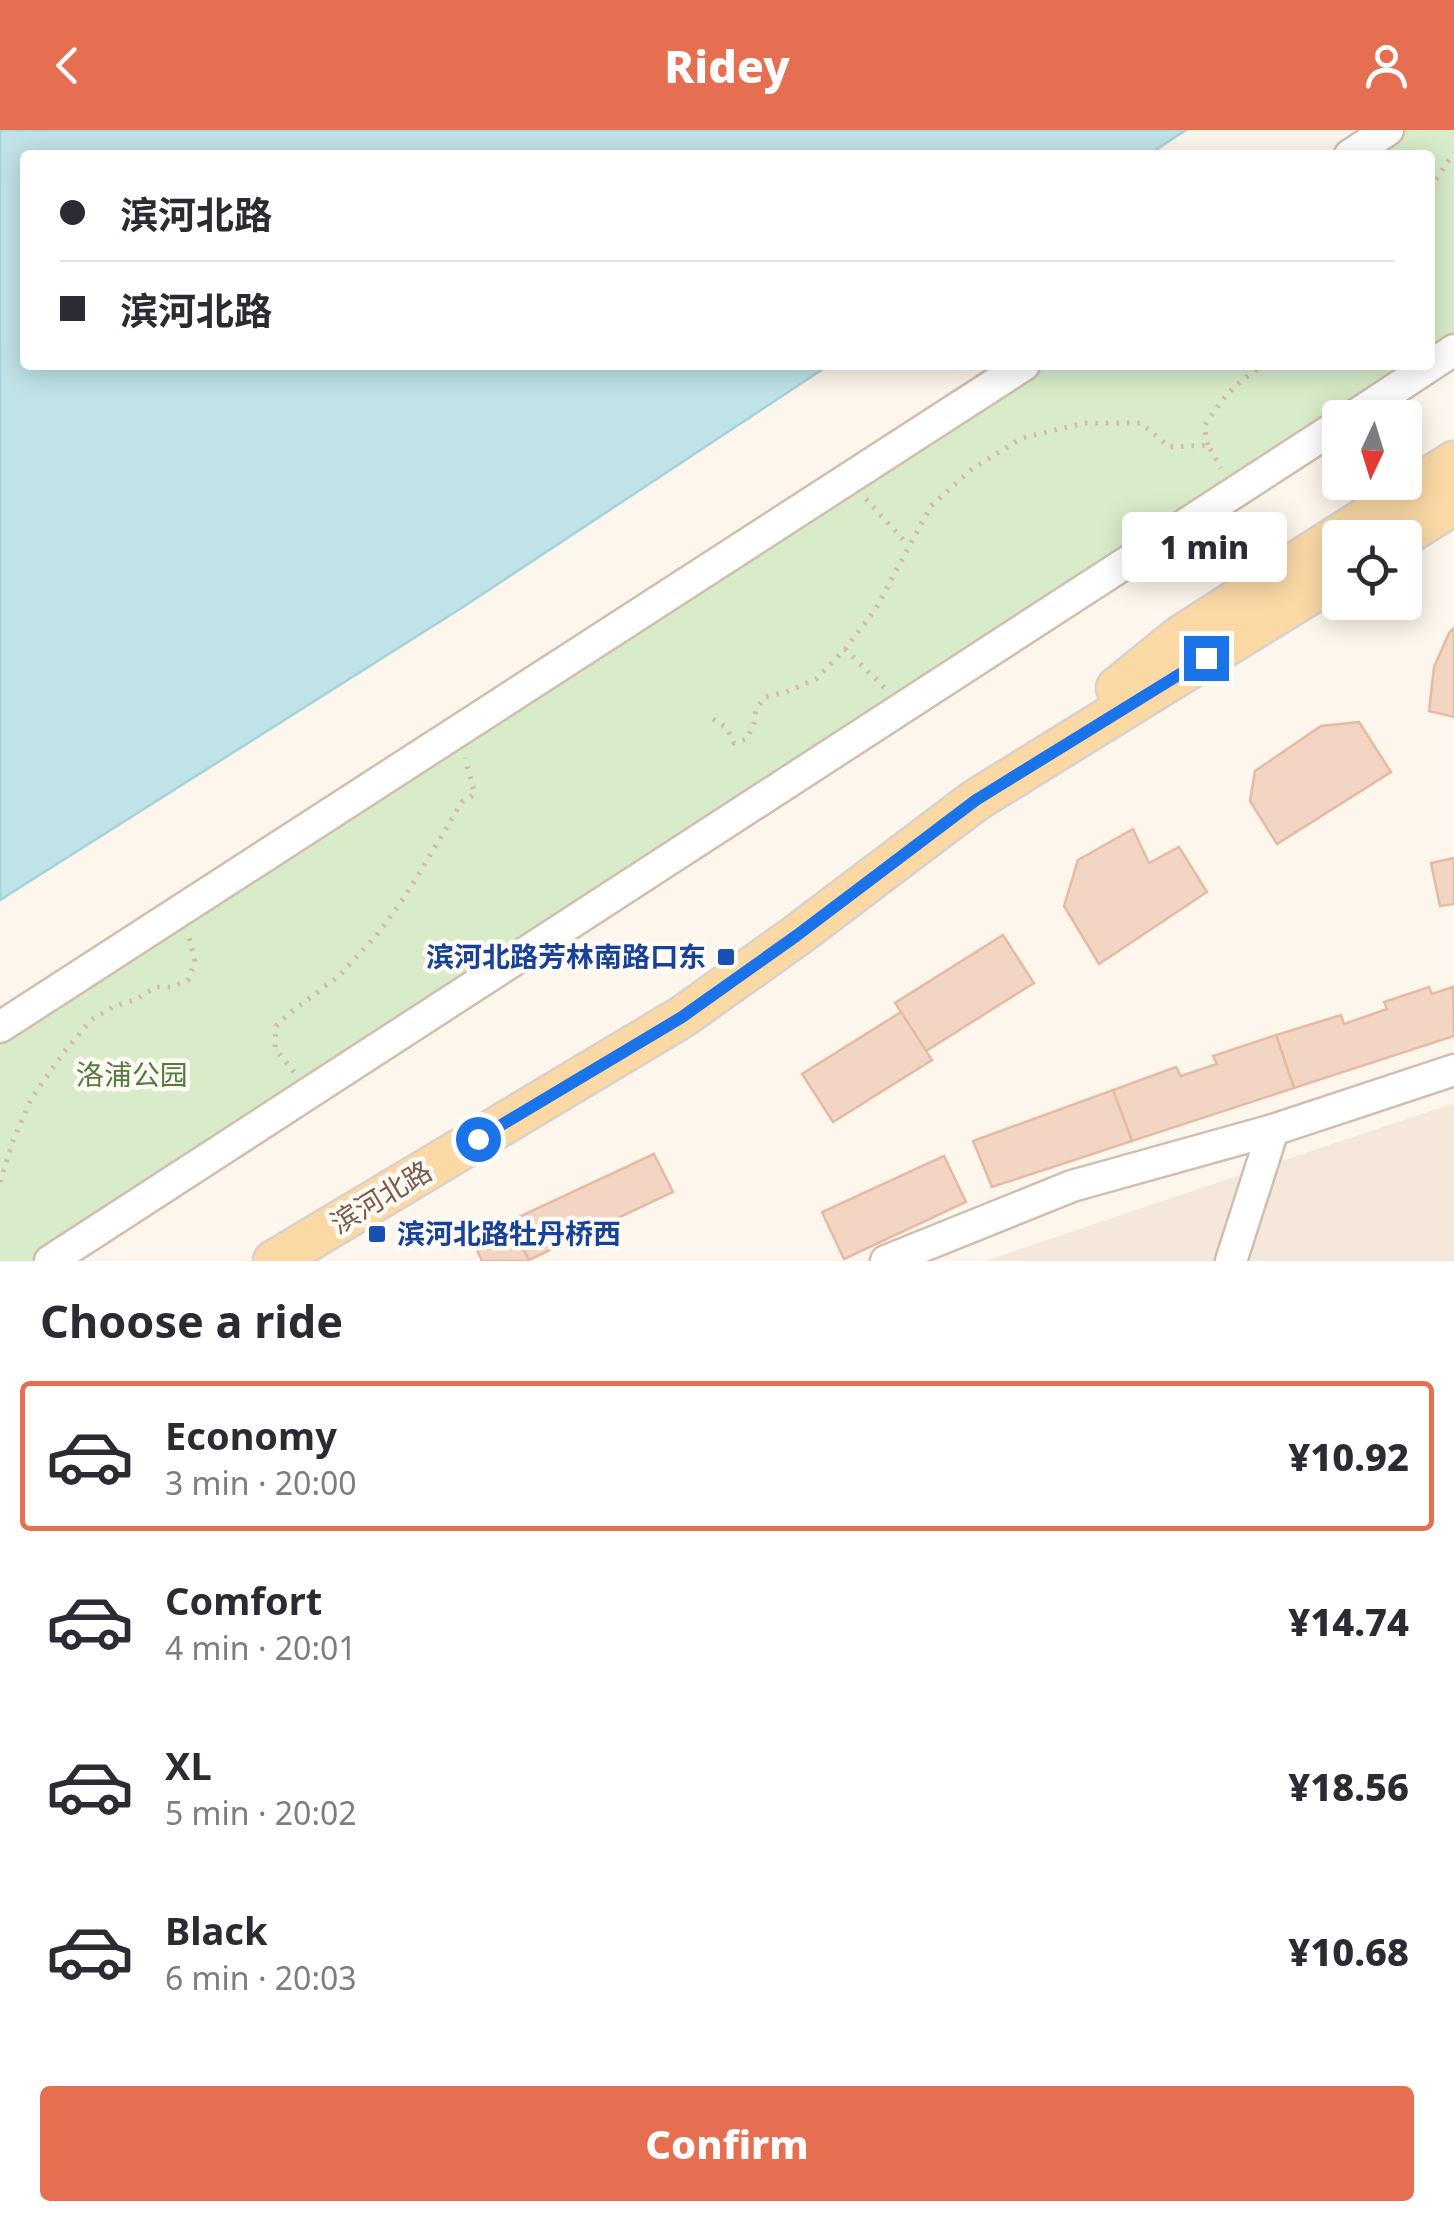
<!DOCTYPE html>
<meta charset="utf-8">
<style>
:root{--surface:#fff;--page:#f2f2f3;--text:#2b2b33;--muted:#7c7c81;--line:#e1e1e2;--accent:#e76f51}
body{margin:0;font-family:"Noto Sans","Noto Sans SC",sans-serif;background:var(--page);color:var(--text);height:100vh;display:flex;flex-direction:column;font-size:38px;white-space:nowrap}
*{box-sizing:border-box;margin:0}
p{font-size:32px;color:var(--muted)}
.icon{flex:none;width:55px;height:55px;fill:none;stroke:currentColor;stroke-width:2;stroke-linecap:round;stroke-linejoin:round}
.map{position:relative;height:1131px;overflow:hidden}
.sheet{display:flex;flex-direction:column;background:var(--surface);flex:1}
.sheet>*{flex:none}
.guide{position:absolute;left:20px;top:20px;width:1415px;height:220px;border-radius:10px;box-shadow:0 5px 25px #0003;display:grid;align-content:center;height:220px;padding:0 40px;background:var(--surface)}
.needle{width:65px;rotate:184deg}
.buttons{position:absolute;left:1322px;top:270px;display:grid;gap:20px}
.buttons a{display:grid;place-items:center;width:100px;height:100px;border-radius:10px;background:var(--surface);box-shadow:0 5px 25px #0003;font-size:50px}
.end{position:absolute;width:45px;height:45px;margin:-22px;border:12px solid #1a73e8;background:#fff;box-shadow:0 0 0 5px #fff}
.from{border-radius:50%}
.bubble{position:absolute;height:70px;border-radius:10px;background:var(--surface);box-shadow:0 5px 25px #0003;font-size:32px;font-weight:800;line-height:70px;text-align:center}
.guide b{display:flex;align-items:center;gap:35px;height:95px;font-size:38px}
.guide b+b{border-top:2px solid var(--line)}
.guide i{width:25px;height:25px;background:var(--text)}
ul{padding:0;list-style:none}
li{display:flex;align-items:center;gap:30px;height:150px;margin:0 20px 15px;padding:0 20px;border:5px solid transparent;border-radius:10px}
li div{flex:1}
li b{display:block;font-size:38px}
li em{font-style:normal;font-weight:800}
li.current{border-color:var(--accent)}
li>.icon{width:90px;height:90px;stroke-width:1.5}
h2{padding:0 40px;font-size:45px;line-height:120px}
.action{display:flex;gap:20px;margin-top:auto;padding:20px 40px}
.action a{flex:1;height:115px;border-radius:10px;background:var(--accent);color:#fff;font-size:40px;font-weight:800;line-height:115px;text-align:center}
header{display:flex;justify-content:space-between;align-items:center;height:130px;padding:0 40px;background:var(--accent);color:#fff;font-size:45px;font-weight:800}
.map>svg:first-child{display:block}
</style>
<header><svg class="icon" aria-label="back" viewBox="0 0 24 24"><path d="M15 5l-7 7 7 7"/></svg>Ridey<svg class="icon" aria-label="person" viewBox="0 0 24 24"><circle cx="12" cy="8" r="4"/><path d="M4 21q1-7 8-7t8 7"/></svg></header>
<div class="map">
<svg width="1454" height="1131" viewBox="0 0 1454 1131">
<rect width="100%" height="100%" fill="#fdf6ec"/>
<!-- residential -->
<polygon fill="#f5e8da" points="1454,973 1454,1131 985,1131"/>
<!-- green -->
<polygon fill="#d8ecc9" points="1388,0 1454,0 1454,220 50,1131 0,1131 0,897 1024,235 1430,235 1430,25 1350,25"/>
<!-- water -->
<polygon fill="#bfe3e8" stroke="#a5d3da" stroke-width="2.5" points="0,0 1186,0 1148,25 25,25 25,235 829,235 463,477 0,770"/>
<!-- building -->
<g fill="#f3d5c3" stroke="#e6bba3" stroke-width="2.5">
<polygon points="1454,498 1454,587 1429,581 1434,537 1449,503"/>
<polygon points="1359,592 1391,642 1277,714 1250,671 1255,641 1321,596"/>
<polygon points="1133,699 1149,733 1179,717 1207,762 1099,834 1064,776 1078,730"/>
<polygon points="1454,728 1454,774 1440,776 1431,733"/>
<polygon points="1003,805 1034,853 926,921 895,873"/>
<polygon points="1429,857 1432,864 1453,857 1454,906 1294,958 1276,905 1341,885 1344,894 1387,879 1384,872"/>
<polygon points="901,882 932,930 833,992 802,944"/>
<polygon points="1276,905 1294,958 1132,1011 1113,960 1176,937 1181,946 1217,934 1213,926"/>
<polygon points="1113,960 1132,1011 992,1057 973,1011"/>
<polygon points="654,1024 673,1062 529,1130 510,1091"/>
<polygon points="944,1026 966,1072 844,1129 822,1082"/>
<polygon points="510,1091 529,1131 482,1131 472,1109"/>
</g>
<g fill="none" stroke-linecap="round" stroke-linejoin="round">
<defs>
<g id="minor">
<polyline points="1350,25 1388,0"/>
<polyline points="1351,288 1454,220"/>
<polyline points="0,897 1024,235"/>
<polyline points="50,1131 1340,294"/>
<polyline points="886,1131 1072,1056 1273,1000 1454,940"/>
<polyline points="1231,1131 1273,1000"/>
</g>
<g id="major">
<polyline points="1400,408 1454,374"/>
<polyline points="1117,558 1181,506 1454,332"/>
<polyline points="274,1131 682,887 796,806 976,670 1340,445"/>
</g>
</defs>
<!-- minor casing -->
<use href="#minor" stroke="#d1beb0" stroke-width="35"/>
<!-- major casing -->
<use href="#major" stroke="#dad1cd" stroke-width="45"/>
<!-- path -->
<g stroke="#d9b8a5" stroke-width="5" stroke-dasharray="2.5 8" stroke-linecap="butt">
<polyline points="1430,58 1454,23"/>
<path d="M1208,315L1204,297C1220,270 1237,251 1264,235"/>
<polyline points="866,369 908,415"/>
<polyline points="845,519 886,559"/>
<polyline points="713,589 727,598 734,613 747,609 754,593 756,579 765,567 786,562 816,549 845,519 875,480 931,376 972,339 1022,308 1084,293 1141,293 1169,317 1208,315 1221,338"/>
<polyline points="294,942 275,918 276,896 287,885 339,846 376,806 406,765 462,672 475,664 465,628"/>
<polyline points="0,1052 13,1011 31,969 64,922 91,890 115,876 135,870 156,857 172,857 188,850 195,831 189,808"/>
</g>
<!-- minor -->
<use href="#minor" stroke="#fff" stroke-width="30"/>
<!-- major -->
<use href="#major" stroke="#fbd9a5" stroke-width="40"/>
</g>
<g fill="none" stroke-linecap="round" stroke-linejoin="round">
<!-- route -->
<polyline stroke="#1a73e8" stroke-width="12" points="478,1009 682,887 796,806 976,670 1206,528"/>
</g>
<!-- markers -->
<g fill="#1a4fb4" stroke="#fffaf3" stroke-width="4">
<rect x="716" y="817" width="20" height="20" rx="5"/>
<rect x="367" y="1094" width="20" height="20" rx="5"/>
</g>
<g text-anchor="middle" stroke-width="9" stroke-linejoin="round" paint-order="stroke">
<!-- transit labels -->
<g font-size="28" font-weight="bold" fill="#164399" stroke="#fffaf3" text-anchor="end">
<text x="706" y="837">滨河北路芳林南路口东</text>
<text x="397" y="1114" text-anchor="start">滨河北路牡丹桥西</text>
</g>
<!-- park labels -->
<g font-size="28" fill="#537a41" stroke="#fffaf3">
<text x="132" y="955">洛浦公园</text>
</g>
<!-- street labels -->
<g font-size="28" fill="#7a5c4d" stroke="#fffaf3">
<text transform="translate(381 1067) rotate(-31)" y="10">滨河北路</text>
</g>
</g>
</svg>
<div class="buttons">
<a><svg class="needle" viewBox="-14 -14 28 28"><path d="M0-13l5 13h-10z" fill="#e53935"/><path d="M0 13l5-13h-10z" fill="#7c7c81"/></svg></a>
<a><svg class="icon" aria-label="locate" viewBox="0 0 24 24"><circle cx="12" cy="12" r="6"/><path d="M12 2v4M12 18v4M2 12h4M18 12h4"/></svg></a>
</div>
<i class="end from" style="left:478px;top:1009px"></i>
<i class="end" style="left:1206px;top:528px"></i>
<div class="bubble" style="left:1122px;top:382px;width:165px">1 min</div>
<div class="guide">
<b><i class="from"></i>滨河北路</b>
<b><i></i>滨河北路</b>
</div>
</div>
<section class="sheet">
<h2>Choose a ride</h2>
<ul>
<li class="current"><svg class="icon" aria-label="car" viewBox="0 0 24 24"><path d="M5 17H2v-5l4-1 3-4h7l3 4 3 1v5h-3M9 17h6M6 11h13"/><circle cx="7" cy="17" r="2"/><circle cx="17" cy="17" r="2"/></svg><div><b>Economy</b><p>3 min · 20:00</p></div><em>¥10.92</em></li>
<li><svg class="icon" aria-label="car" viewBox="0 0 24 24"><path d="M5 17H2v-5l4-1 3-4h7l3 4 3 1v5h-3M9 17h6M6 11h13"/><circle cx="7" cy="17" r="2"/><circle cx="17" cy="17" r="2"/></svg><div><b>Comfort</b><p>4 min · 20:01</p></div><em>¥14.74</em></li>
<li><svg class="icon" aria-label="car" viewBox="0 0 24 24"><path d="M5 17H2v-5l4-1 3-4h7l3 4 3 1v5h-3M9 17h6M6 11h13"/><circle cx="7" cy="17" r="2"/><circle cx="17" cy="17" r="2"/></svg><div><b>XL</b><p>5 min · 20:02</p></div><em>¥18.56</em></li>
<li><svg class="icon" aria-label="car" viewBox="0 0 24 24"><path d="M5 17H2v-5l4-1 3-4h7l3 4 3 1v5h-3M9 17h6M6 11h13"/><circle cx="7" cy="17" r="2"/><circle cx="17" cy="17" r="2"/></svg><div><b>Black</b><p>6 min · 20:03</p></div><em>¥10.68</em></li>
</ul>
<div class="action"><a>Confirm</a></div>
</section>
